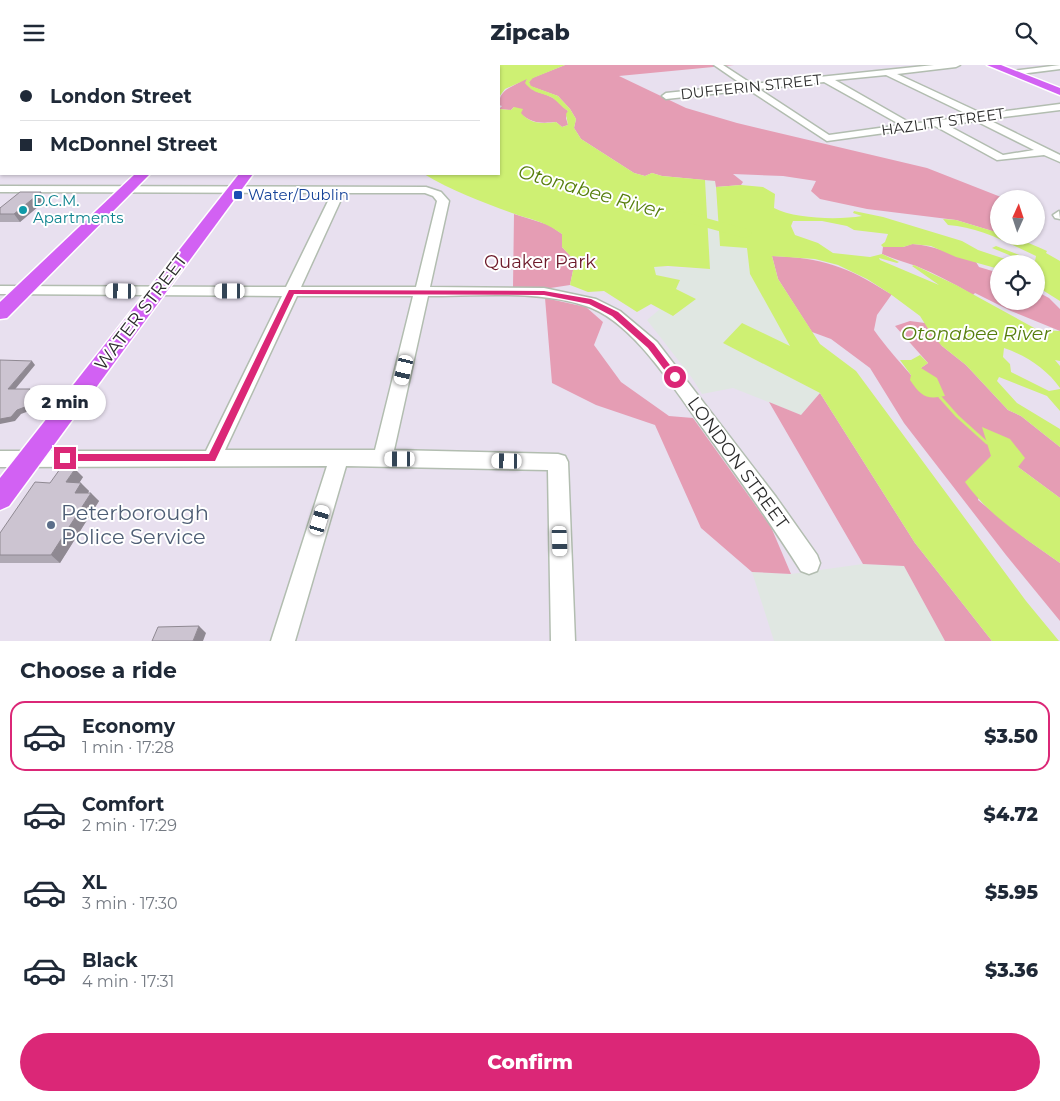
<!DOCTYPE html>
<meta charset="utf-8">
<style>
:root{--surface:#fff;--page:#f6f6f7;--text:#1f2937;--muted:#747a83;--line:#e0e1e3;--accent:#db2777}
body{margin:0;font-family:Montserrat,sans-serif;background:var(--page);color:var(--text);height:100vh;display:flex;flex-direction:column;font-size:19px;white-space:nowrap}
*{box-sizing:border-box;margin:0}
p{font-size:16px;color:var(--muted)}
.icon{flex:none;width:28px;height:28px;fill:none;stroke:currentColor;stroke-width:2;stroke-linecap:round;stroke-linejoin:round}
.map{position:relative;height:576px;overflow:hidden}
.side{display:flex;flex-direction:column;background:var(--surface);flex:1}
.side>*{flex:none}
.hud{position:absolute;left:0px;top:0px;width:500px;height:110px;box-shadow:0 1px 4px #0004;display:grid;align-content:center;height:110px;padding:0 20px;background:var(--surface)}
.needle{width:32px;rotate:3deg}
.fabs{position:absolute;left:990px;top:125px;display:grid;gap:10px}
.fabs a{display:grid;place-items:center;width:55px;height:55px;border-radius:50%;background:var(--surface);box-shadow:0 1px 4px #0004;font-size:25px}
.end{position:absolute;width:22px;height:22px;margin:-11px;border:6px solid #db2777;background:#fff;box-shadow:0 0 0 2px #fff}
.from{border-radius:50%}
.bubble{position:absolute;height:35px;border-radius:18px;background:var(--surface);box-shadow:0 1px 4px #0004;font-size:16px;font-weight:800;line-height:35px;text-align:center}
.car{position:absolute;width:15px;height:30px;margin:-15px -8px;border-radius:6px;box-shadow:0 0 4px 1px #0007;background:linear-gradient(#fff 24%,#345 0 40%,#fff 0 76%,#345 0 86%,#fff 0)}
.hud b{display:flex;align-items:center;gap:18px;height:48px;font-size:19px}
.hud b+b{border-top:1px solid var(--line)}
.hud i{width:12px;height:12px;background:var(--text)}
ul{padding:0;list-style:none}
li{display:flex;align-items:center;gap:15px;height:70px;margin:0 10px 8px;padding:0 10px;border:2px solid transparent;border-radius:15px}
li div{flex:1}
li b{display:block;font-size:19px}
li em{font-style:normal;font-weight:800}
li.active{border-color:var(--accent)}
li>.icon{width:45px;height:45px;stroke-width:1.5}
h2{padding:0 20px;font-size:22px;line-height:60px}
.primary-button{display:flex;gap:10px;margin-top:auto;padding:10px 20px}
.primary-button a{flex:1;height:58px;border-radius:30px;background:var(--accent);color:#fff;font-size:20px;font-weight:800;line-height:58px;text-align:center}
header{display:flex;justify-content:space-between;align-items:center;height:65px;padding:0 20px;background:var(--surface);font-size:22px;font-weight:800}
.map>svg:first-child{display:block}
</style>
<header><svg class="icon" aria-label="menu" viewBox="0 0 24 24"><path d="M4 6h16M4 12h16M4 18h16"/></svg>Zipcab<svg class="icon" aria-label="search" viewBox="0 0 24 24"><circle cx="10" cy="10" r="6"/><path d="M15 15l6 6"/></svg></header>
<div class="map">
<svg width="1060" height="576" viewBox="0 0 1060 576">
<rect width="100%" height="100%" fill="#e8e0ef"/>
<!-- industrial -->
<g fill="#e0e7e2">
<polygon points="705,115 715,116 720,181 747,182 750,209 791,282 742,258 723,278 820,328 801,350 733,323 702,329 692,313 647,255 660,244 674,251 695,234 676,224 680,215 655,210 654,202 710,204"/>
<polygon points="863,499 904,501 945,576 774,576 752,507 791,509"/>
</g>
<!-- green -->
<g fill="#e59db4">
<polygon points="565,0 734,0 619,11 686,43 737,58 927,103 1006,134 999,134 999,168 956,155 867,144 820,134 811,126 816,116 783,111 733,109 743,117 741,120 716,122 715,116 662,111 652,108 645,111 634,108 581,74 574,63 576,54 570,44 558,31 530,21 529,17 532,13"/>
<path d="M524,14H527L526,18C534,28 541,27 551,32C558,35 562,42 568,46L566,53L568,60L562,62L556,57C535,59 528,57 514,42L511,45L499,44L502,41L499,40C499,23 513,23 524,14Z"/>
<polygon points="514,149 549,160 562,169 562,182 575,196 570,220 544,224 513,222"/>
<path d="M912,179C935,180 955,191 976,197L979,202L999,208V236H1036V226L1049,233L1060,244V266L1011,246L975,228L973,230C955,219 936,209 916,201C905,197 894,194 882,189L883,182H903Z"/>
<path d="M772,191C823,193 846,201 889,228L892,229L877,250L874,265C886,282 898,295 911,310L928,298L895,261L910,256L925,258L942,281L966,300L1008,345L1021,351L1060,382V433L1018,402L991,391L978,435L1026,474L1060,498V556L1006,490L904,358L870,303L831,274L812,267L778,214Z"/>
<polygon points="545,233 586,242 603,257 594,280 621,317 669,351 693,353 771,462 791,509 752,507 701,463 655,360 596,340 552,318"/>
<polygon points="820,328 915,478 992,576 945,576 904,501 863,499 769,337 801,350"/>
</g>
<!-- water -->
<g fill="#cef073">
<path d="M427,0H565L533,13L529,17L531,21L558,31L570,44L576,54L574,63L581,74L634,108L645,111L652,108L662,111L705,115L710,204L668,201L654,202L656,210L680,215L676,224L696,234L673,251L651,239L637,247L604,226L588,227L570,220L575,196L562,182V169C544,156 532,155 512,148C482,137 452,126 424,109H499V44L511,45L514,42L523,44L521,48C530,59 543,59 556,57L562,62L568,60L566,49L568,46C561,42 557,35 551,32C540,27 534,29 525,18L527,14L505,24L499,32V1H423Z"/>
<path d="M741,120L763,122L775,129L774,143C795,154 839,155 862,151L853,148L854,146L883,152L962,176L978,185L1020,199H999V204L956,192L931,181L913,179L903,182H883L881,180L885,177L888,169L854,165L847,161L822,156H793L791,161L795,170L818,178L833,188L870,192L882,189L899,197L897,198L879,193L880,195L939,220L912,201L914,200L956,220L1038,265L1060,266V296L1055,295L1060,301V323C1047,304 1025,290 1004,283L1003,292L1010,299L1011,307L1049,326L1060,324V346L1047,331L999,312L997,316L1017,338L1060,364V382L1021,351L1008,345L966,300L942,281L932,270L920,251L889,228L867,214L838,200L815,194L772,191L778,214L820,279L856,306L1026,536L1059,576H992L915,478L820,328L723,278L742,258L790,281L750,209L747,183L720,181L716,122Z"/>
<path d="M943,154L956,155L999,168V171C1016,171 1031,179 1047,186L1046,188L1060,196V236L1036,221V199H1023L1019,194L992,183L996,181L1035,196L1036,191C1008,178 979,162 948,160Z"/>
<path d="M920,290L928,298L921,303L937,313L945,331C926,335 921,331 910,315L911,310L900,295H911Z"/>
<path d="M982,362L1010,374L1025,393L1018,402L1060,433V498C1026,474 989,451 965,417L991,391Z"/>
</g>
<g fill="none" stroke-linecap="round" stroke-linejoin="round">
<!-- stream-far1 -->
<polyline stroke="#cef073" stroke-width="2.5" points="1025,176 1028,171"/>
<!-- stream -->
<polyline stroke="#cef073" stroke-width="3" points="940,332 957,351 987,378"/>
<!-- river -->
<polygon fill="#cef073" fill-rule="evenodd" points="680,146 750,165 752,168 750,171 744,173 675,154 672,151 675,148"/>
<defs>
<g id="minor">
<path d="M714,0H723L752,19L934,0H960L956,2L897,9L983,49L1060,39V45L987,54L1060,90V97L1044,90L997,95L935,61L827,76L749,25L666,34L662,31L666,28L743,20ZM886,10L971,51L912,59L835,15ZM824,17L901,60L829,70L759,24ZM976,56L1034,85L1003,90L947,60Z"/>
<polygon points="1060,0 1060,4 1013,10 1009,8 1013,6"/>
<polygon points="1,17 1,23 0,24 0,18"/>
<rect x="0" y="54" width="1" height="6"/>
<path d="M0,121L426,122L441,127L449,136L430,222L544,223L596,234L620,246L657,277L776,432L817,490L820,498L817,506L809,509L801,506C770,457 736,409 702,362C674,324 633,256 586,241C537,225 479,231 428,231L394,385L558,389L565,391L568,397L575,576H551L548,405L346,401L295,576H271L327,401L0,402V386H206L282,231L0,229V221L286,222L332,128L0,127ZM344,128H425L433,131L437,136L416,222H301ZM297,231H413L375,385H225Z"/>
<polygon points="1059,146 1060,154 1055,153 1053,150"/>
</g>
<g id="major">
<polygon points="987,0 1001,0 1060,23 1060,30"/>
<polygon points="135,109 150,109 7,253 0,254 0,237"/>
<polygon points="239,109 253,109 9,441 0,445 0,413"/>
</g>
</defs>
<!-- minor casing -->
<use href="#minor" stroke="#b2bdb0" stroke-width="3"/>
<!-- major casing -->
<use href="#major" stroke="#fff" stroke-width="3"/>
<!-- minor -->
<use href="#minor" fill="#fff" fill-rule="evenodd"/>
<!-- major -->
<use href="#major" fill="#d261f3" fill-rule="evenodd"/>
</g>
<!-- wall -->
<g fill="#afa9b4">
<polygon points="41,127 46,135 20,157 0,157 0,143"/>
<polygon points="83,412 79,418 89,426 88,428 99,436 60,498 0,498 0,468 50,418"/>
</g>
<!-- shaded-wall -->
<g fill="#8f8992">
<polygon points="41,127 46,135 20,157 14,149"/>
<polygon points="32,296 35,300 12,328 8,324"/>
<polygon points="30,324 37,330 31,337 33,341 29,346 21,349 15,356 0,359 0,354 17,345 27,333 29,326"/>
<polygon points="75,404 83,412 74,426 66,417"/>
<polygon points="81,418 89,426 83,436 75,428"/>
<polygon points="91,428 99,436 60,498 51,490"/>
<polygon points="199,561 206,568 203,576 193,576"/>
</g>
<!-- building -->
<g fill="#ccc4d1" stroke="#8f8992">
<polygon points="20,127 41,127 14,149 0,149 0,143"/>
<polygon points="0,295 32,296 8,324 30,324 29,326 33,326 27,333 29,337 25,342 17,345 11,352 0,354"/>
<polygon points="60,404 75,404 66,417 81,418 75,428 91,428 51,490 0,490 0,468 35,417 50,418"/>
<polygon points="199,561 193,576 152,576 158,562"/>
</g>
<!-- route -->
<polygon fill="#db2777" points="289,225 544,226 591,234 618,247 654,279 679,312 675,316 672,315 648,283 612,251 589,239 544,230 294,229 215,396 62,396 60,393 65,389 209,389"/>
<!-- markers -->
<rect fill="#1a4fb4" stroke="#fff" stroke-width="2" x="233" y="125" width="10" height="10" rx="2.5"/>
<circle fill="#0f9aa8" stroke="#fff" stroke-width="2" cx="23" cy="145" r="5"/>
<circle fill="#5c6f8a" stroke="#fff" stroke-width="2" cx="51" cy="460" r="5"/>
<g text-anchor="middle" stroke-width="4" stroke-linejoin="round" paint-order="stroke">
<!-- far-street labels -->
<g font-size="15" fill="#2d2d2d" stroke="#fff">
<text transform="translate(751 22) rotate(-6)" y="5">DUFFERIN STREET</text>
<text transform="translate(943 57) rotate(-8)" y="5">HAZLITT STREET</text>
</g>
<!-- far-transit labels -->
<g font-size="15" fill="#164399" stroke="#fff" text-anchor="start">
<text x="248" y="135">Water/Dublin</text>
</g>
<!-- far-culture labels -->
<g font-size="15" fill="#0d838f" stroke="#fff" text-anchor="start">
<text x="33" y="141">D.C.M.<tspan x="33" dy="17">Apartments</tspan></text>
</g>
<!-- park labels -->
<g font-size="18" fill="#6d1a2a" stroke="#fff">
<text x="540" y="203">Quaker Park</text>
</g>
<!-- street labels -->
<g font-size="18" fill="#2d2d2d" stroke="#fff">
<text transform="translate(141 247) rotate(-53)" y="6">WATER STREET</text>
<text transform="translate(738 398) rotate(54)" y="6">LONDON STREET</text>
</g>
<!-- water labels -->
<g font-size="19" font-style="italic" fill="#567e0d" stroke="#fff">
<text transform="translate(591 126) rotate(16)" y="7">Otonabee River</text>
<text x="976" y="275">Otonabee River</text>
</g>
<!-- near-service labels -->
<g font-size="21" fill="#4e5e75" stroke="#fff" text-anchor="start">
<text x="61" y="455">Peterborough<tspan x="61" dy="24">Police Service</tspan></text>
</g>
</g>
</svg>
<div class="fabs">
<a><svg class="needle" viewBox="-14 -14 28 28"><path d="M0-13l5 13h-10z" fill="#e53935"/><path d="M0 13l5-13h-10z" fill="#747a83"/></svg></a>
<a><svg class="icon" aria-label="locate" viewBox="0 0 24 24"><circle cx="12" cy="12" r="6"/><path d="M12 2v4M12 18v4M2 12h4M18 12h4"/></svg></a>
</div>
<i class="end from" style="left:675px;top:312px"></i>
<i class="end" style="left:65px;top:393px"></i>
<div class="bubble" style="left:24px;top:320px;width:82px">2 min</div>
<i class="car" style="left:121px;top:226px;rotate:271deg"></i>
<i class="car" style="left:230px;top:226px;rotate:270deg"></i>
<i class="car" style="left:404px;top:305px;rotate:193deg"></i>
<i class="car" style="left:400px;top:394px;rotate:270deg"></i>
<i class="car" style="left:507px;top:396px;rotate:271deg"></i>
<i class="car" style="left:320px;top:455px;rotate:17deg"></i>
<i class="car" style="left:560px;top:476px;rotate:178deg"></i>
<div class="hud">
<b><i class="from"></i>London Street</b>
<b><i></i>McDonnel Street</b>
</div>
</div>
<section class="side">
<h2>Choose a ride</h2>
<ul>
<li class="active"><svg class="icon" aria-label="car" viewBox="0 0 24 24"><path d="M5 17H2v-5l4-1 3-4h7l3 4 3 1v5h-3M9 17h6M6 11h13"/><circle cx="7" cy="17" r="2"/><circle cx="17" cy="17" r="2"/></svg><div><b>Economy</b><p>1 min · 17:28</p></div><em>$3.50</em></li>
<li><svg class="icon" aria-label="car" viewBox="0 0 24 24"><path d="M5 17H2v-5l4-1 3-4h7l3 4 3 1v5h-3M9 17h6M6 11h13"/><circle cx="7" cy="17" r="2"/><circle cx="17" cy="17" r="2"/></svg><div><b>Comfort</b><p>2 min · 17:29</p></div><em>$4.72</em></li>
<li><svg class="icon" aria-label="car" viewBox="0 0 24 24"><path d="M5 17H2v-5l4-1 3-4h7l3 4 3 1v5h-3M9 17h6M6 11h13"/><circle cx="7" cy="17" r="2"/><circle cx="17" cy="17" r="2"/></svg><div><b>XL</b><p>3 min · 17:30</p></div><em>$5.95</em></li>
<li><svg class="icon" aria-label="car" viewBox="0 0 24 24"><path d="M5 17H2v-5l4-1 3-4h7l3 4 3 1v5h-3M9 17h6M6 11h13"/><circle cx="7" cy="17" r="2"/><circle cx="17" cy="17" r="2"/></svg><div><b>Black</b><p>4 min · 17:31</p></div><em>$3.36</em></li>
</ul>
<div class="primary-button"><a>Confirm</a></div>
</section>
